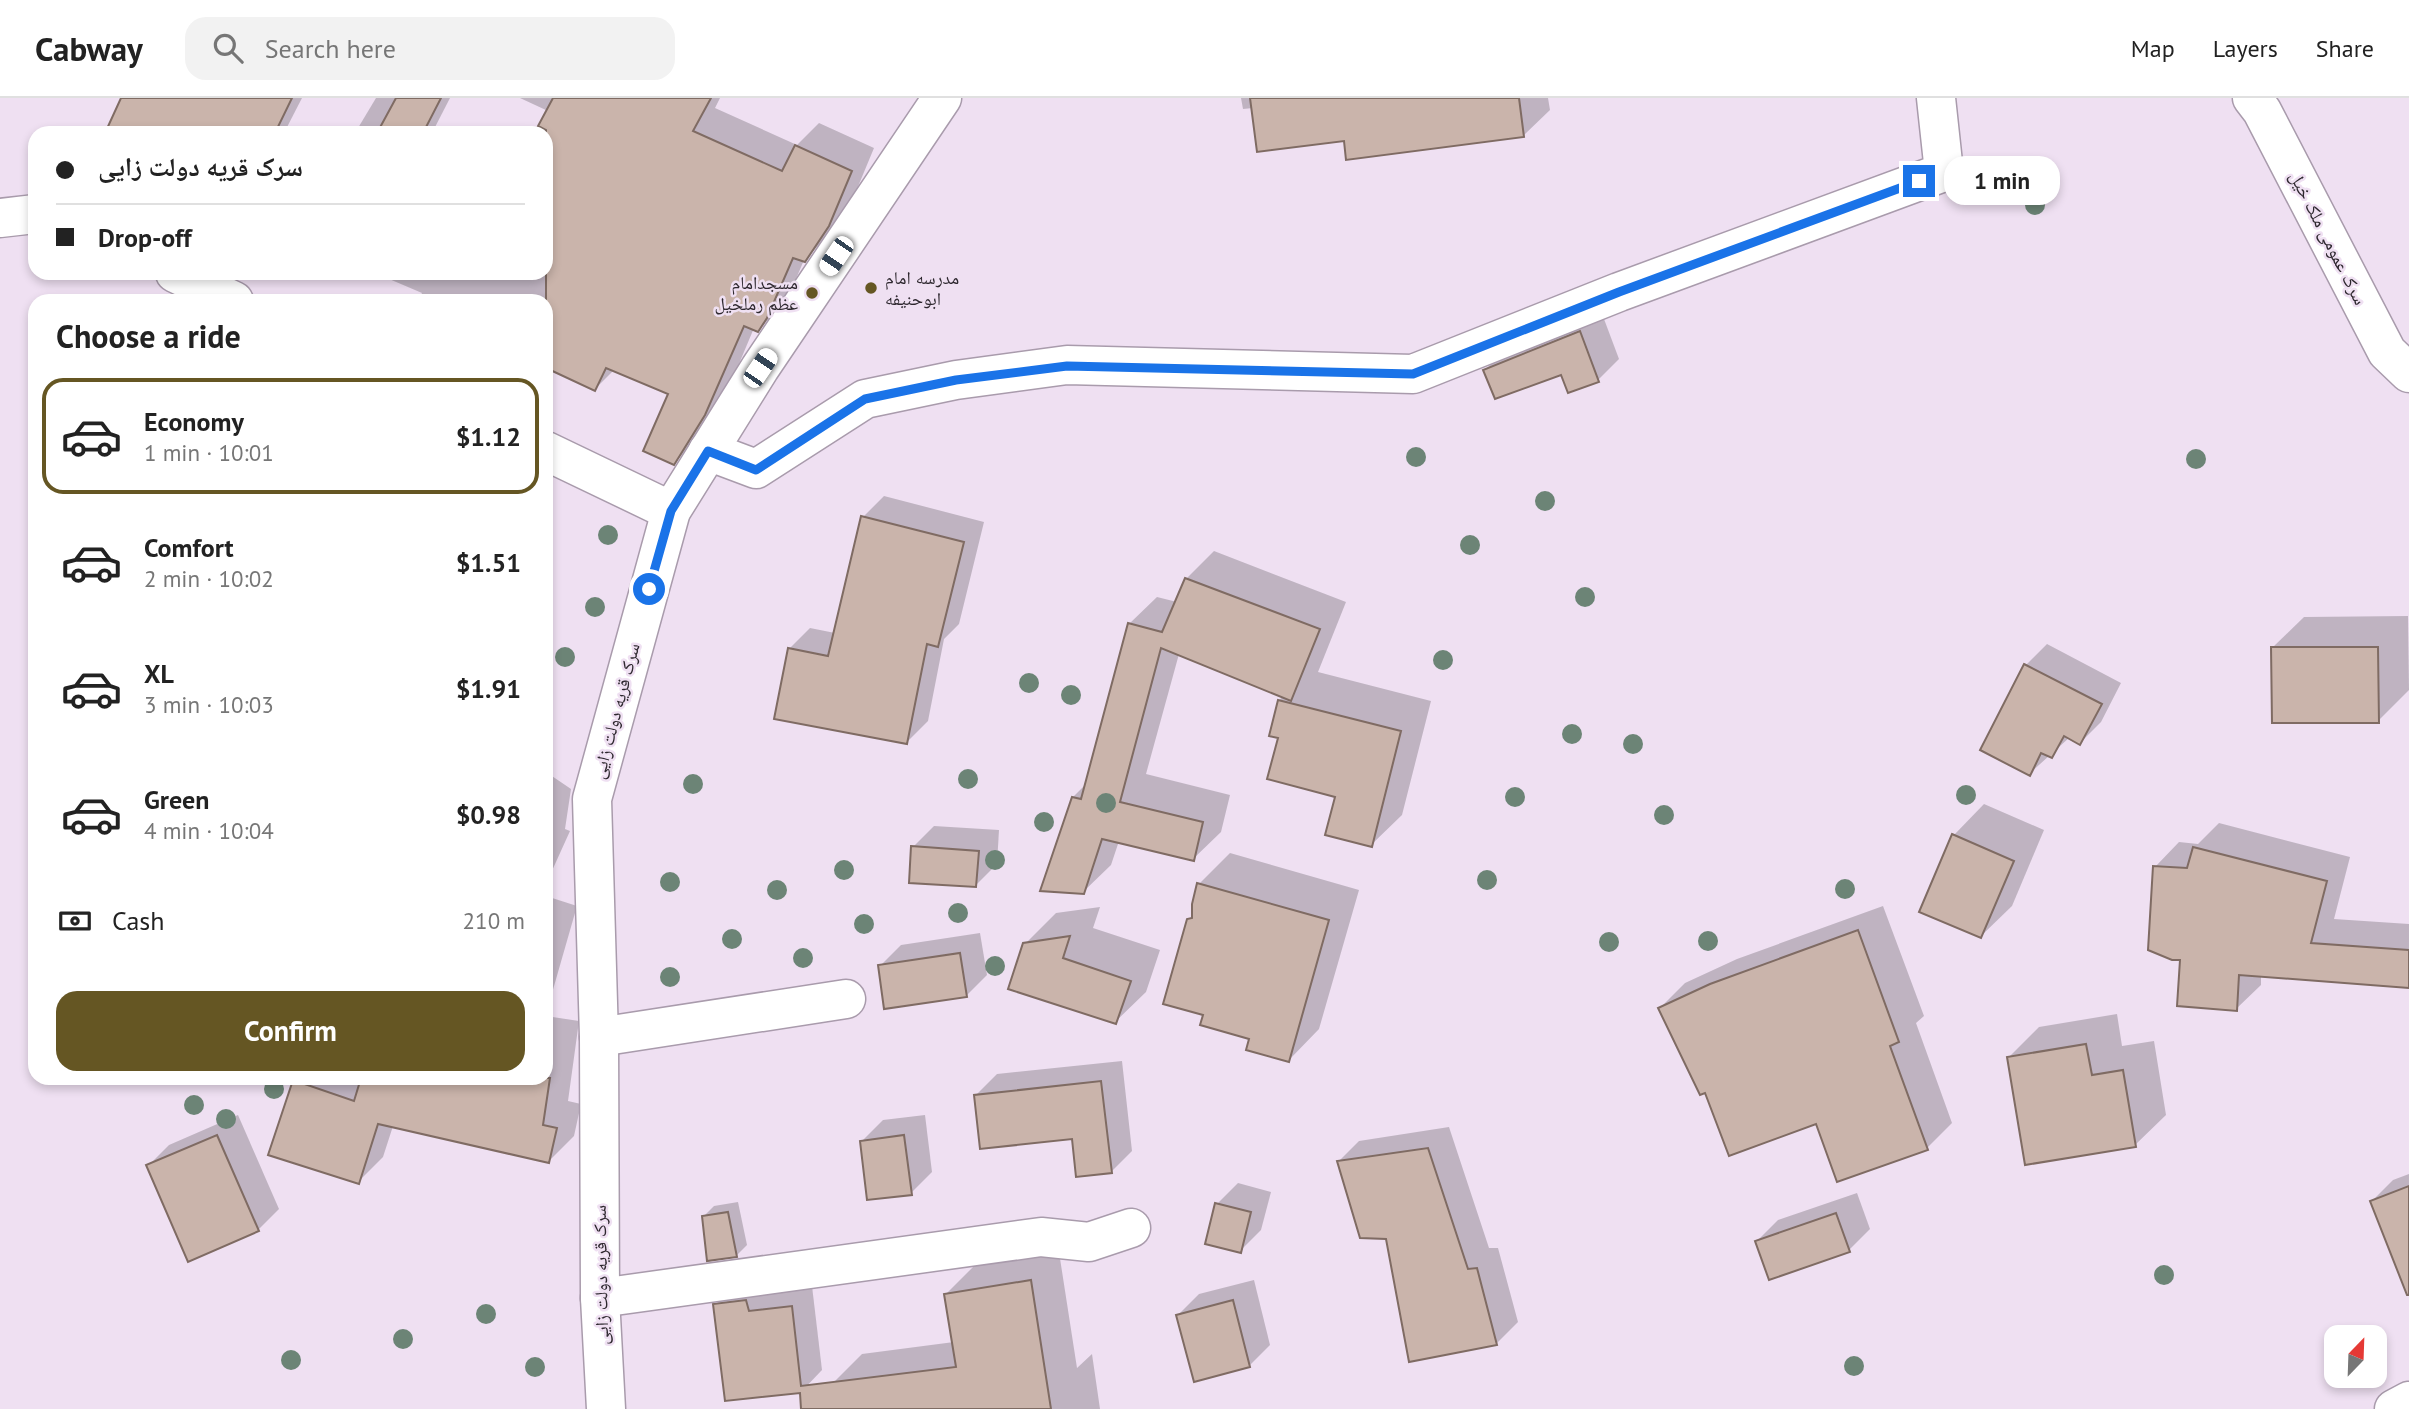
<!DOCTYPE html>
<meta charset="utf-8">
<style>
:root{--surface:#fff;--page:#f2f2f2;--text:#222;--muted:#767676;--line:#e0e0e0;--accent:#655623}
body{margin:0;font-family:"PT Sans","Noto Naskh Arabic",sans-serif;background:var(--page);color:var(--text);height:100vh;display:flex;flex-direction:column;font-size:26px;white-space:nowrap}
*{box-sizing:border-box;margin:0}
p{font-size:23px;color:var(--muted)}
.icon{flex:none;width:38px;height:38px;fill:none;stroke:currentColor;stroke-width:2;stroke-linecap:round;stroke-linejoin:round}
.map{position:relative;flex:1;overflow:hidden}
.side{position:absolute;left:28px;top:196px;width:525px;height:791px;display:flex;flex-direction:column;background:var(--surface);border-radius:21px;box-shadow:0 4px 10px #0003}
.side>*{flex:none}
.top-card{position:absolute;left:28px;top:28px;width:525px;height:154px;border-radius:21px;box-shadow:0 4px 10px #0003;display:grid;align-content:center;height:154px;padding:0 28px;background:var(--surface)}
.needle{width:46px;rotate:23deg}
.controls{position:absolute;left:2324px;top:1227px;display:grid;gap:14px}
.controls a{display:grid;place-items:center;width:63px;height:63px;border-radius:14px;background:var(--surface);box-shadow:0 4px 10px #0003;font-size:35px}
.end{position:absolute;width:32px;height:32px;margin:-16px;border:9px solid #1a73e8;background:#fff;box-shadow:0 0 0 4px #fff}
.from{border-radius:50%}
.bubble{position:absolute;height:49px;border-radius:21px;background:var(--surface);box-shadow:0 4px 10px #0003;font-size:23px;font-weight:700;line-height:49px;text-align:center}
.car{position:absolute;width:21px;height:42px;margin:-21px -10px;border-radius:9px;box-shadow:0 0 5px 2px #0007;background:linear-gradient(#fff 24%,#345 0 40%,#fff 0 76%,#345 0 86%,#fff 0)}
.top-card b{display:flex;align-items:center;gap:24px;height:66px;font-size:26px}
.top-card b+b{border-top:2px solid var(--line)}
.top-card i{width:18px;height:18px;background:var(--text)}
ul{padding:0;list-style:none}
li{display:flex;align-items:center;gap:21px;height:116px;margin:0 14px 10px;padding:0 14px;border:4px solid transparent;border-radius:21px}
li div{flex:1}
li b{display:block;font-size:26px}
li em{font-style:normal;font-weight:700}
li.selected{border-color:var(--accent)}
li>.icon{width:63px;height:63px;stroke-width:1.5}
h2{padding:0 28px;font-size:32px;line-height:84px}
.pay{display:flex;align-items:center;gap:18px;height:77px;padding:0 28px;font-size:26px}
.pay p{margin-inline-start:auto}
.primary-button{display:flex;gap:14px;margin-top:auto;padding:14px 28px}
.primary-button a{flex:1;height:80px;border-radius:21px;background:var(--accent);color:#fff;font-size:28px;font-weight:700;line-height:80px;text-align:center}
header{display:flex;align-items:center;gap:42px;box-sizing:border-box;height:98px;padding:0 35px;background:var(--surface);border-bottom:2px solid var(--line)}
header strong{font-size:33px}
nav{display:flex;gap:38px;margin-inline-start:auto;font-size:24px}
.search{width:490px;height:63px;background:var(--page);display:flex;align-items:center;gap:18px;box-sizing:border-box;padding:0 24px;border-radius:21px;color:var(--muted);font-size:26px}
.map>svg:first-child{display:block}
</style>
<header>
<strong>Cabway</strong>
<div class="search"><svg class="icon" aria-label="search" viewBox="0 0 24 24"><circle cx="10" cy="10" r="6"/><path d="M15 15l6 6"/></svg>Search here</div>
<nav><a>Map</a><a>Layers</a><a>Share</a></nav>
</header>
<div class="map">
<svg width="2409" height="1311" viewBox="0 0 2409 1311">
<rect width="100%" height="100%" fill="#efe0f2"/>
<!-- shadow -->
<g fill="#0003">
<polygon points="123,0 302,0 284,35 107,35"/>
<polygon points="376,0 450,0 432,35 355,35"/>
<polygon points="520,0 720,0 715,10 797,47 819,25 874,50 852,103 827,139 804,162 790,195 781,209 758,232 754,230 728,292 697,342 674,365 670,295 614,272 595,291 554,272 546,280 546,203 418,203 422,195 375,175 546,175 546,35 540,35 548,13"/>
<polygon points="1241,0 1548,0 1550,12 1523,38 1345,41 1253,10 1243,11"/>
<polygon points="1601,213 1619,261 1598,282 1569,293 1562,275 1485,272 1506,251"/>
<polygon points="884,398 984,424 959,526 944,541 928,623 907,644 789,551 810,530 835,535 863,419"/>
<polygon points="1214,453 1346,504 1318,574 1431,603 1402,717 1371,747 1337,697 1280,639 1279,602 1284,598 1179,556 1146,676 1230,697 1221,734 1193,761 1119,743 1111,767 1083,794 1073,699 1086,686 1129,526 1157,499 1177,504 1186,481"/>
<polygon points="2408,518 2409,592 2378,623 2273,549 2304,519"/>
<polygon points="2047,546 2121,585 2101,624 2080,645 2070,639 2029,676 2026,567"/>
<polygon points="546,674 571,691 565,731 570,733 546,786"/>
<polygon points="1984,706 2044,732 2012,808 1981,838 1954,737"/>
<polygon points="2219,725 2350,759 2334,821 2409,826 2409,887 2261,877 2261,887 2236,911 2182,861 2155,769 2179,744 2198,746"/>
<polygon points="934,728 999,732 997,766 976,787 913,749"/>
<polygon points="1230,755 1359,792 1319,931 1289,962 1251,940 1189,822 1194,817 1199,786"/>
<polygon points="546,798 577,808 546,916"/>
<polygon points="1883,808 1924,918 1916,925 1952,1025 1927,1050 1817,1024 1706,993 1660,910 1685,885 1737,861"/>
<polygon points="1100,809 1093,830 1160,852 1146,894 1115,924 1025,846 1056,815"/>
<polygon points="980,835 987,877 966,898 880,868 901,847"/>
<polygon points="2117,916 2122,948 2154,943 2166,1017 2135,1047 2009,959 2039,929"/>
<polygon points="546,918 579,923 568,1003 581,1006 574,1038 549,1063 393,1028 383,1059 358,1084 294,983 297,980 546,980"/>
<polygon points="1122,963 1132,1053 1111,1074 1073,1039 976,997 997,976"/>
<polygon points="238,1017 279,1111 258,1132 148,1068 169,1047"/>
<polygon points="925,1017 932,1074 911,1095 862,1043 883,1022"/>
<polygon points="1449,1029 1489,1150 1498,1150 1518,1224 1497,1245 1387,1139 1338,1064 1359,1043"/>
<polygon points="2409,1076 2409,1157 2372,1103 2393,1082"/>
<polygon points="1238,1085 1271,1094 1261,1132 1240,1153 1217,1106"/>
<polygon points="1857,1095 1870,1131 1849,1152 1757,1143 1778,1122"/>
<polygon points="738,1104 747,1147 737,1157 703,1119 714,1108"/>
<polygon points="1059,1154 1077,1270 1092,1256 1100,1311 836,1311 833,1285 862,1256 954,1244 946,1196 975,1167"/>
<polygon points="1254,1182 1270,1247 1249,1268 1178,1217 1199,1196"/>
<polygon points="736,1186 812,1188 822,1272 801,1294 715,1207"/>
</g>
<!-- building -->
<g fill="#cab4ab" stroke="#7f6b63" stroke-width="2">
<polygon points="121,0 292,0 275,35 105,35"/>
<polygon points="396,0 441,0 423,35 377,35"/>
<polygon points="553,0 711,0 693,33 782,73 795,47 852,73 829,128 805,164 793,160 767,220 758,234 744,228 705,317 674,367 643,353 668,296 606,270 595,293 546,270 546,32 538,28"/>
<polygon points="1250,0 1519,0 1524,39 1346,62 1344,43 1257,54"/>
<polygon points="1580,233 1599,284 1568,295 1561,277 1495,301 1483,272"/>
<polygon points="861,418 964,444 938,549 927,546 907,646 774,621 788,550 828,558"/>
<polygon points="1185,480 1320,531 1291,603 1161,550 1120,704 1203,724 1194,763 1102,741 1084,796 1040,793 1072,699 1081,701 1128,525 1162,534"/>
<polygon points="2271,549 2378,549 2379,625 2272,625"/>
<polygon points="2024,566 2102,606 2080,647 2064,638 2052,660 2041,655 2030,678 1980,652"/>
<polygon points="1278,602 1401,633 1372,749 1325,737 1335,699 1267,681 1278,640 1269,638"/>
<polygon points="1952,736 2014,763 1981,840 1919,814"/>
<polygon points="911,748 979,753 976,789 909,785"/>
<polygon points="2193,749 2327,783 2311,845 2409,852 2409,890 2239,877 2237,913 2177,908 2180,862 2172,862 2148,852 2153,768 2187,770"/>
<polygon points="1197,785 1329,822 1289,964 1246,952 1249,941 1200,927 1203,917 1163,906 1187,821 1192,820 1192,806"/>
<polygon points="1858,832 1899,944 1890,948 1928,1052 1837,1084 1816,1026 1729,1058 1705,995 1700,997 1658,910 1710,886"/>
<polygon points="1070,838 1063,860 1131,883 1116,926 1008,891 1023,845"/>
<polygon points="960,855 967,899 884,911 878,867"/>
<polygon points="2086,946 2092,977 2123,972 2136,1049 2025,1067 2007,959"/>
<polygon points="361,980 550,980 543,1027 557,1030 549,1065 378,1026 359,1086 268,1057 293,982 354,1003"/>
<polygon points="1101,983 1112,1075 1076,1079 1072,1041 980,1051 974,997"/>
<polygon points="217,1037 259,1133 188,1164 146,1067"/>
<polygon points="904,1037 912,1097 867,1102 860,1043"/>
<polygon points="1428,1050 1468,1171 1477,1170 1497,1247 1409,1264 1386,1141 1360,1140 1337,1063"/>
<polygon points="2409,1088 2409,1197 2407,1197 2370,1103"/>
<polygon points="1215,1105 1251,1114 1241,1155 1205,1146"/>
<polygon points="728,1114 737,1159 707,1163 702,1118"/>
<polygon points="1836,1115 1850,1154 1769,1182 1755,1143"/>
<polygon points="1031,1182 1051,1311 801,1311 800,1295 725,1303 713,1206 746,1202 749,1213 792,1208 801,1288 956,1269 944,1196"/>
<polygon points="1233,1202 1250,1269 1194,1284 1176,1217"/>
</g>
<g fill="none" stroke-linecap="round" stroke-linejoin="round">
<defs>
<g id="minor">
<polyline points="2252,0 2262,13 2387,254 2409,275"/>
<polyline points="0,120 35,116"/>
<polyline points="175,175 234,203"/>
<polyline points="546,353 671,413"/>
<polyline points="708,353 756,371 865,301 956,282 1067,267 1413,276 1619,194 1944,74 1936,0"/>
<polyline points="599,939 846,901"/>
<polyline points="600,1200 1041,1139 1089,1144 1131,1130"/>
<polyline points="606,1311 600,1200 599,939 592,701 671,413 760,270 942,0"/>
<polyline points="2394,1311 2409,1303"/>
</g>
</defs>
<!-- minor casing -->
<use href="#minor" stroke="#a99bac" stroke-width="41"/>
<!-- minor -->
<use href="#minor" stroke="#fff" stroke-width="38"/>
</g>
<!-- trees -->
<g fill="#6c8476">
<circle cx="2035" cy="107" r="10"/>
<circle cx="1416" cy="359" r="10"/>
<circle cx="2196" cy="361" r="10"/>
<circle cx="1545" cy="403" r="10"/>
<circle cx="608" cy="437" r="10"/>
<circle cx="1470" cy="447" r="10"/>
<circle cx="1585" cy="499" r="10"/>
<circle cx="595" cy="509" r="10"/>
<circle cx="565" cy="559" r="10"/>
<circle cx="1443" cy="562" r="10"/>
<circle cx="1029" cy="585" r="10"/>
<circle cx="1071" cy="597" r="10"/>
<circle cx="1572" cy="636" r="10"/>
<circle cx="1633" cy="646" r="10"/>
<circle cx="968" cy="681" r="10"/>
<circle cx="693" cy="686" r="10"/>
<circle cx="1966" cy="697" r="10"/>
<circle cx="1515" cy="699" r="10"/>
<circle cx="1106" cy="705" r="10"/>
<circle cx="1664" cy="717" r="10"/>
<circle cx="1044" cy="724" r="10"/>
<circle cx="995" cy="762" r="10"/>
<circle cx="844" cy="772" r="10"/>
<circle cx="1487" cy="782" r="10"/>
<circle cx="670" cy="784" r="10"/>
<circle cx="1845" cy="791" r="10"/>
<circle cx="777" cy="792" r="10"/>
<circle cx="958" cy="815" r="10"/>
<circle cx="864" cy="826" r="10"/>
<circle cx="732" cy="841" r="10"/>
<circle cx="1708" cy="843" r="10"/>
<circle cx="1609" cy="844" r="10"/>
<circle cx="803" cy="860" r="10"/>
<circle cx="995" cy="868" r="10"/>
<circle cx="670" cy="879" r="10"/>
<circle cx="274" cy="991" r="10"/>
<circle cx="194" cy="1007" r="10"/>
<circle cx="226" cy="1021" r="10"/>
<circle cx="2164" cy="1177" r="10"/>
<circle cx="486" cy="1216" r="10"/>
<circle cx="403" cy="1241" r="10"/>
<circle cx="291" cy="1262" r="10"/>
<circle cx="1854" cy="1268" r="10"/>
<circle cx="535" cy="1269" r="10"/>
</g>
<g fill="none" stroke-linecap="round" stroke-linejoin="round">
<!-- route -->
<polyline stroke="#1a73e8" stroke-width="9" points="649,491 671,413 708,353 756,372 865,301 956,282 1067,268 1413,276 1619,194 1919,83"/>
</g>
<!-- markers -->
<g fill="#655623" stroke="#efe0f2" stroke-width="2.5">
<circle cx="871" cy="190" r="7"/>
<circle cx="812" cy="195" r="7"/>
</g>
<g text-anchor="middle" stroke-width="5" stroke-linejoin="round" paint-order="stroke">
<!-- street labels -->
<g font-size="18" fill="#2e282f" stroke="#efe0f2">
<text transform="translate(2328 140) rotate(63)" y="6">سرک عمومی ملک خیل</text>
<text transform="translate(616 613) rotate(-75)" y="6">سرک قریه دولت زایی</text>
<text transform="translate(601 1177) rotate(-91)" y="6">سرک قریه دولت زایی</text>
</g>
<!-- poi labels -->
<g font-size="18" fill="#2e282f" stroke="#efe0f2" text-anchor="start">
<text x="885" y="186">مدرسه امام<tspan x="885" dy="21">ابوحنیفه</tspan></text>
<text x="798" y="191" text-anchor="end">مسجدامام<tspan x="798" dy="21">عظم رملخیل</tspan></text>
</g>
</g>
</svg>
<div class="controls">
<a><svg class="needle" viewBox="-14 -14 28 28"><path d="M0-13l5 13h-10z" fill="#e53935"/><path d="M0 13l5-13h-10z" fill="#767676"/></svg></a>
</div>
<i class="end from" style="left:649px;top:491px"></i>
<i class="end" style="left:1919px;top:83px"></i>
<div class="bubble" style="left:1944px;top:58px;width:116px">1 min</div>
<i class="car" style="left:836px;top:158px;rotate:214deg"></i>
<i class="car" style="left:760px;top:270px;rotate:34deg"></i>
<div class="top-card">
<b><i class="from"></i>سرک قریه دولت زایی</b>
<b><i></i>Drop-off</b>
</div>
<section class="side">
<h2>Choose a ride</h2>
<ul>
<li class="selected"><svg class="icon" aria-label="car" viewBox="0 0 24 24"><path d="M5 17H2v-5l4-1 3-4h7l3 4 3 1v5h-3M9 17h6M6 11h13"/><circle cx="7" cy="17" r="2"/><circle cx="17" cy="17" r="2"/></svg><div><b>Economy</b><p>1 min · 10:01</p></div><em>$1.12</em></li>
<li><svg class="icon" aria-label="car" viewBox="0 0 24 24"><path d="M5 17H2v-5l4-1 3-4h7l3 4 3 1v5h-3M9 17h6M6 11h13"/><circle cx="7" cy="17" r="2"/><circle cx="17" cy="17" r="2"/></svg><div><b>Comfort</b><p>2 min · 10:02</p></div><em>$1.51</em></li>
<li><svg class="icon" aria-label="car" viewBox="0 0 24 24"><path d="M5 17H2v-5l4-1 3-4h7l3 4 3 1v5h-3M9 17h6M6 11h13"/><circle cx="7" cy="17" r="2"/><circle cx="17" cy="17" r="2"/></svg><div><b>XL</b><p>3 min · 10:03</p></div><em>$1.91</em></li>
<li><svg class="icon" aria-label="car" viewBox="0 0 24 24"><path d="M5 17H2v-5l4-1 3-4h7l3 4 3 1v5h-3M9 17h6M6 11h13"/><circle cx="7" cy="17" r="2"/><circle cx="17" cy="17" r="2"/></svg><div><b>Green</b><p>4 min · 10:04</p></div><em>$0.98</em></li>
</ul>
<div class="pay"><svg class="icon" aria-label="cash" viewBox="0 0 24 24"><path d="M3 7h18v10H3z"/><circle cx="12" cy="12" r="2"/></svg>Cash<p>210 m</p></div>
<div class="primary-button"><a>Confirm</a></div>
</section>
</div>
